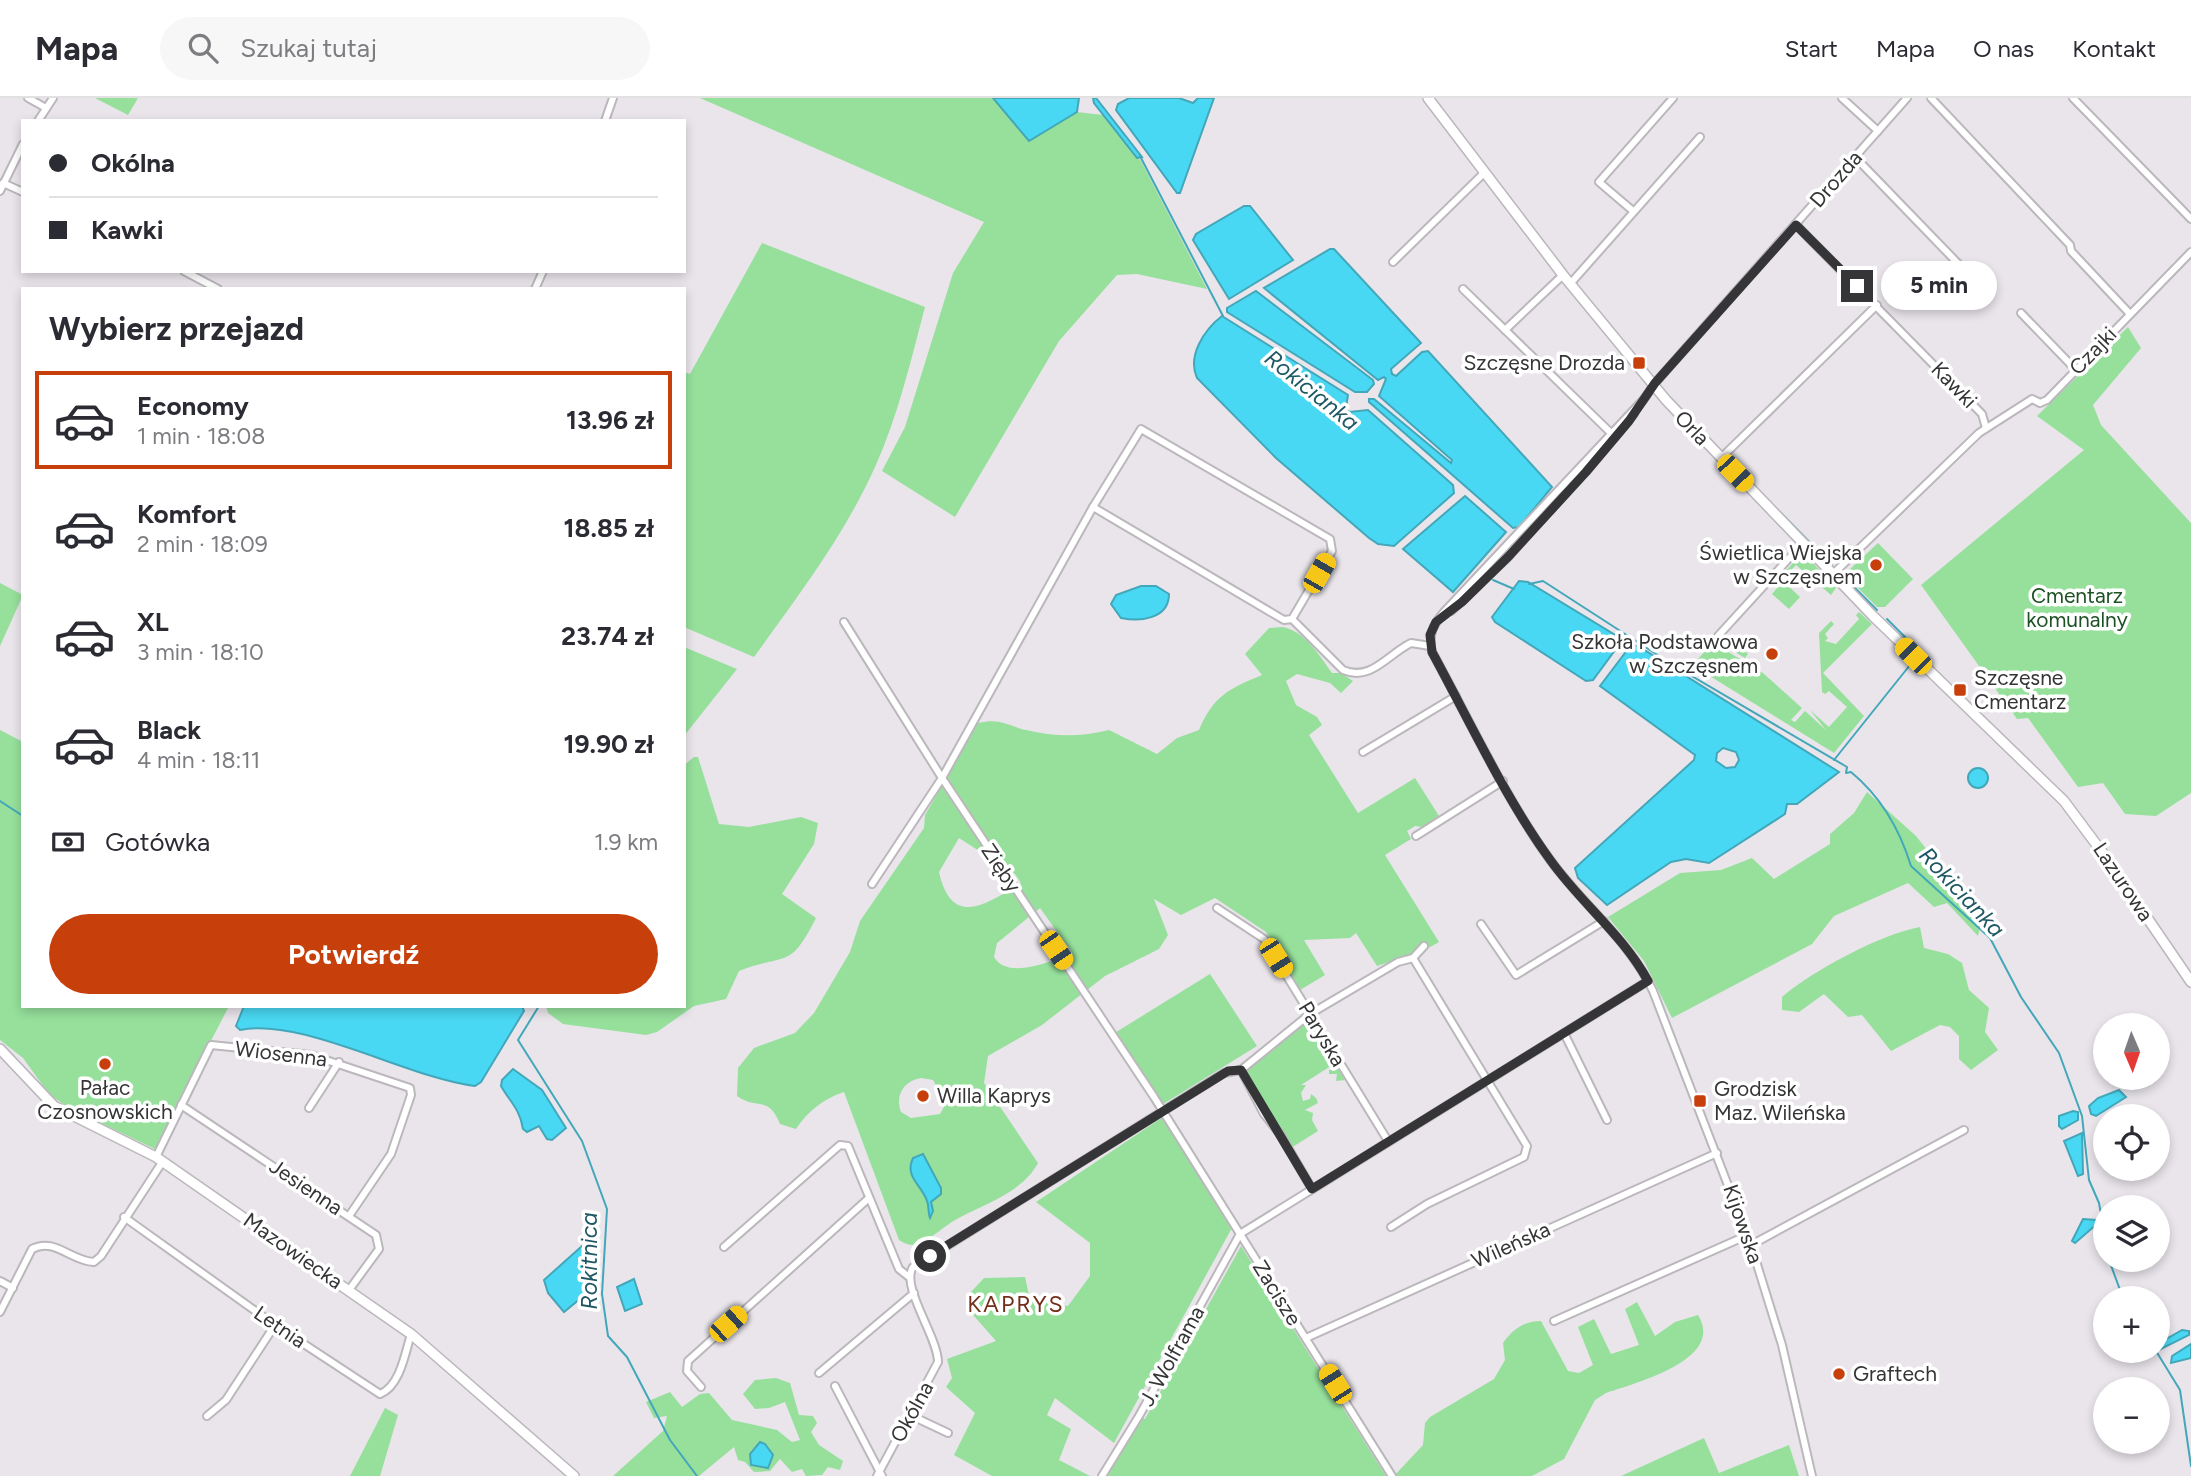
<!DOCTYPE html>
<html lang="pl">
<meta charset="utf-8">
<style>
:root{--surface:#fff;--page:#f7f7f7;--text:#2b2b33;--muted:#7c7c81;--line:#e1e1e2;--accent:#c7400c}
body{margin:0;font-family:Figtree,sans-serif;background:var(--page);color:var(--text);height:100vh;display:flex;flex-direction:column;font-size:26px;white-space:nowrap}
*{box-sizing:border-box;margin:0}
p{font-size:23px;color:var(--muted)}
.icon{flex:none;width:38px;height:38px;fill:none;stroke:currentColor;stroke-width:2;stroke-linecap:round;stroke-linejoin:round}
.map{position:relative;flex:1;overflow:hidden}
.sheet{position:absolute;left:21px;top:189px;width:665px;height:721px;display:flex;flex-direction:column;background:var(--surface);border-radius:0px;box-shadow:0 4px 10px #0003}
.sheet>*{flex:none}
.top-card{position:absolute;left:21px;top:21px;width:665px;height:154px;border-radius:0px;box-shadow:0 4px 10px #0003;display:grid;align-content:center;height:154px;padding:0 28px;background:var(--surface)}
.needle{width:46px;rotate:178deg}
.tools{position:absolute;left:2093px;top:915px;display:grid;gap:14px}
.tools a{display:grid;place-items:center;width:77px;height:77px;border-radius:50%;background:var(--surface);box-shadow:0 4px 10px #0003;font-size:35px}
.end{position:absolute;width:32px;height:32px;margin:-16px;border:9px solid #353436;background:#fff;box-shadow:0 0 0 4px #fff}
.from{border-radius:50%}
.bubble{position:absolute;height:49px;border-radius:24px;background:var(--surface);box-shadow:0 4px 10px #0003;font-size:23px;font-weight:700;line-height:49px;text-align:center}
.car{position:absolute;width:21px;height:42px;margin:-21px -10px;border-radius:9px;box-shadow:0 0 5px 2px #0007;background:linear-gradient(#f5c518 24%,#345 0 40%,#f5c518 0 76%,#345 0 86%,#f5c518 0)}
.top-card b{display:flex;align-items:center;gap:24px;height:66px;font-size:26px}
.top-card b+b{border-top:2px solid var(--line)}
.top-card i{width:18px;height:18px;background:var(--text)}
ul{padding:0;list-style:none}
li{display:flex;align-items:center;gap:21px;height:98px;margin:0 14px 10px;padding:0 14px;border:4px solid transparent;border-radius:0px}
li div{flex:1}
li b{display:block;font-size:26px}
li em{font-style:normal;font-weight:700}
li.on{border-color:var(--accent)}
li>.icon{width:63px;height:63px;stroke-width:1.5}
h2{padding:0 28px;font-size:32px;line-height:84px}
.pay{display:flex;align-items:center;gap:18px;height:77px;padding:0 28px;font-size:26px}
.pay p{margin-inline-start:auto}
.cta{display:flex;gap:14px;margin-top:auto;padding:14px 28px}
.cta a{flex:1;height:80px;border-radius:42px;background:var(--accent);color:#fff;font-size:28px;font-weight:700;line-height:80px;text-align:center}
header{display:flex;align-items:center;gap:42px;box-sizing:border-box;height:98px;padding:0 35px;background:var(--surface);border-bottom:2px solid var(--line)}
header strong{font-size:33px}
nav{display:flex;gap:38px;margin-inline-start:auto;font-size:24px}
.search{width:490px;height:63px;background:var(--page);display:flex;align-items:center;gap:18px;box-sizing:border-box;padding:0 24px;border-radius:38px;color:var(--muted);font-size:26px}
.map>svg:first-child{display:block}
</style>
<header>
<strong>Mapa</strong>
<div class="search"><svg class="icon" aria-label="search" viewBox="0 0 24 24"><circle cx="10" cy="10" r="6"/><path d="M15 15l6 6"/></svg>Szukaj tutaj</div>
<nav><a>Start</a><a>Mapa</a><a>O nas</a><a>Kontakt</a></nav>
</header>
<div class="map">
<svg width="2191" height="1378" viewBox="0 0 2191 1378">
<rect width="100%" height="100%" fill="#e9e5eb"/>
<!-- green -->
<g fill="#96e09c" fill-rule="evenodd">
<polygon points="95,0 138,0 128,17"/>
<polygon points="700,0 993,0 1029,43 1077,14 1103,17 1141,63 1207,191 1137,176 1117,177 1059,243 955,419 882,373 905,329 953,175 984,124"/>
<path d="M762,145L925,209C911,262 898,318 875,369C844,438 798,498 754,559L684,529V274L690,276Z"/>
<polygon points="2128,229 2141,250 2093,307 2101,327 2191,425 2191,695 2156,718 2125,716 2103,685 2078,689 2028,620 2017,621 1921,487 2084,352 2037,318"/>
<polygon points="1878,445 1913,481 1885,509 1877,509 1847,479 1847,474"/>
<polygon points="1803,454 1836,490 1831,497 1796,467 1774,490 1772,488"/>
<polygon points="1783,483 1800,499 1789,511 1772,496"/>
<polygon points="0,485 23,497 0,548"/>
<polygon points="1859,514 1872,526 1823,575 1864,618 1834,655 1692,567 1717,541 1722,545 1730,539 1748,556 1745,560 1727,549 1725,552 1763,575 1802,610 1791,622 1795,624 1805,613 1826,632 1810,612 1829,629 1847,609 1829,593 1825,596 1822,594 1819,535 1831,523 1834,526 1825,536 1828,540 1825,543 1836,546 1859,521 1856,517"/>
<path d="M1282,529C1304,532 1320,558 1332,575H1341L1353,583L1341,595L1330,585L1297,576L1286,583L1296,607L1317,619L1322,627L1309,637L1358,715L1415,680L1439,718L1422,729L1415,728L1407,733L1411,741L1385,757L1439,844L1423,853L1377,868L1356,835L1350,840L1304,842L1325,877L1300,892L1266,834L1215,800L1181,817L1154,801L1168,837L1159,851L1105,878L1042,927L988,958L984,985L1038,1065C1022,1095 985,1105 957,1121C944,1128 933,1140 919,1145C911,1149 906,1146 899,1142L844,994C823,1001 808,1013 796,1031L780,1026C768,996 758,1013 737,998L738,970L754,950L795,935L814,915L850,854L860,823L924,730L925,717L978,625C1001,620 1005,627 1026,632C1055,639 1081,639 1109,632L1157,656L1177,640L1199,632C1213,598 1230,590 1262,577L1245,556L1269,530ZM959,740L1015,776L1021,785C988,805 952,832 939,774ZM1040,810L1073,856C1052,862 1008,883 994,859L997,845ZM921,980L933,982L946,1005L940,1016L911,1020L901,1014C895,998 903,983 921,980Z"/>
<polygon points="684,549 737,571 684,638"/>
<polygon points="0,632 23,644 23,908 229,908 155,1051 69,1010 49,996 23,960 0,942"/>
<path d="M694,659H698L719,726L749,729L801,719L818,725L814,746L782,796L816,820C789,873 788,854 739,873L726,901L694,908L657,934L646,937L563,926L548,915L546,908H684V667Z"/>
<polygon points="1867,694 1916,738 1982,821 1978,838 1947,805 1934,809 1908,785 1834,818 1812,846 1672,920 1644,863 1608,819 1680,775 1721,772 1752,760 1774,781 1830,746 1830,736 1854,715"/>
<path d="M1920,829L1924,850L1948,856L1962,865L1969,892L1989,910L1985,934L1998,952L1971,972L1959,961V938L1950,929L1940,927L1891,953L1862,917L1848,919L1824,896L1799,914L1782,912V899C1812,873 1881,836 1920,829Z"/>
<polygon points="1210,876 1257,948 1160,1008 1113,936"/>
<polygon points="1308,922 1345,982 1336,983 1337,976 1329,976 1329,972 1334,971 1334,966 1301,987 1306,987 1301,995 1303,1003 1310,1001 1311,996 1316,1000 1318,1005 1305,1012 1313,1015 1312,1022 1318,1033 1291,1050 1270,1021 1245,974 1270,948"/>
<polygon points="1163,1019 1233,1128 1114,1345 1055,1300 1047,1317 1071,1331 1059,1362 1090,1378 992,1378 954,1357 975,1315 946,1289 952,1280 947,1261 996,1243 967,1210 971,1194 984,1180 1025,1179 1030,1202 1068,1208 1090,1178 1090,1145 1036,1104"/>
<polygon points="1241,1148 1386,1378 1102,1378 1139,1318 1145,1321"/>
<path d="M1637,1204L1655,1238L1675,1224L1698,1217C1726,1262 1634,1285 1606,1295L1595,1302L1564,1361L1532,1378H1394L1423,1347L1425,1325L1430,1319L1494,1281L1505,1262L1503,1245C1513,1231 1524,1223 1541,1223L1568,1273L1579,1275L1593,1267L1578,1229L1594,1221L1611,1256L1639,1247L1625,1211Z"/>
<polygon points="776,1280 790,1285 799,1317 813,1318 817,1325 811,1334 819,1347 843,1363 840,1372 828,1369 822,1377 806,1378 802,1371 792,1374 780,1361 770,1373 754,1374 745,1364 738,1362 734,1349 699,1378 613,1378 663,1333 667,1318 654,1320 646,1304 670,1294 682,1309 700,1296 709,1295 732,1322 777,1332 792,1344 800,1342 785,1304 769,1310 755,1311 743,1296 755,1282"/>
<polygon points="385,1310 398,1317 380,1378 350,1378"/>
<polygon points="1704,1340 1719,1375 1789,1347 1799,1378 1621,1378"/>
</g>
<!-- water -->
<g fill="#49d8f3" stroke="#43a7ba" stroke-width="2" fill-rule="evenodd">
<polygon points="993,0 1079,0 1077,14 1029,43"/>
<polygon points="1093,0 1096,0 1142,59 1137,60 1094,5"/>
<polygon points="1129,0 1179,0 1193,5 1198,0 1214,0 1180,95 1177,95 1116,12 1118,6"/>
<polygon points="1244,108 1250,108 1293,162 1229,201 1193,142 1196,136"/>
<polygon points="1330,151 1334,151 1421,245 1391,271 1392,276 1396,278 1422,254 1428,253 1552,389 1519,429 1513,430 1369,304 1369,301 1374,301 1451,365 1452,362 1379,298 1386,281 1384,279 1378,282 1264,190"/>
<polygon points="1256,193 1373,282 1374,286 1367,294 1355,294 1227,214 1227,210"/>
<path d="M1222,218L1348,297L1346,310L1349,314L1368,312L1453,387L1454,395L1394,448L1378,446L1369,440L1276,360L1197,280C1187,258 1204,232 1222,218Z"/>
<polygon points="1465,398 1506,434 1453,494 1403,451"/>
<polygon points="1519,483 1528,484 1620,540 1621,544 1593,582 1586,583 1495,524 1492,519"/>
<path d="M1141,488H1156L1169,496C1169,521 1140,524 1121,520L1111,506L1116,497Z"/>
<path d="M1631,547L1638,548L1839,674L1797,706H1787L1785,716L1709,765L1686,761L1671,764L1607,807L1578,780L1575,770L1694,662L1695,657L1600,588ZM1723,650L1736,654L1739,662L1735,669L1726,670L1716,663L1717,655Z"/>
<circle cx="1978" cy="680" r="10"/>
<path d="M244,908H522L524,913L481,984L475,988C408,980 302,919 240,932L236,928Z"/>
<path d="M513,971L542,992L566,1030L552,1042L547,1041L539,1028L527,1034L523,1031C520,1011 510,1004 501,988L502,982Z"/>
<polygon points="2119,992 2126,999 2096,1018 2091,1016 2089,1008 2098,1000"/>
<polygon points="2073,1013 2078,1014 2078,1022 2062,1031 2059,1028 2059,1018"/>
<polygon points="2082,1035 2083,1076 2078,1078 2064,1043"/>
<path d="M923,1056L941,1090V1096L931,1104L933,1113L930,1120C928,1115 929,1108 927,1103C922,1087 904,1079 913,1060Z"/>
<polygon points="2083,1121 2096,1122 2097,1126 2075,1145 2072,1143"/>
<polygon points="582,1148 593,1149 593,1190 564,1214 548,1195 544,1182"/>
<polygon points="634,1181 642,1206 625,1213 617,1189"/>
<polygon points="2182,1232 2189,1233 2189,1237 2161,1251 2161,1244"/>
<polygon points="2191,1246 2191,1260 2171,1265 2172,1258"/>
<polygon points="760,1344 765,1346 773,1357 768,1370 751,1367 750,1356"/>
</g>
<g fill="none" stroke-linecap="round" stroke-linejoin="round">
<!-- stream -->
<g stroke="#43a7ba" stroke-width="2">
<polyline points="1140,58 1223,218"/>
<polyline points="1779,413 1832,467"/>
<polyline points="1840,475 1877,512"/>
<polyline points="1493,482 1514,491"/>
<path d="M1529,486L1543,483L1673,567L1847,669L1846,675L1851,674C1880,698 1900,732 1911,768L1990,840L2021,899L2059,955L2082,1018L2089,1082L2099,1105L2105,1139"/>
<polyline points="1887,521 1921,555"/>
<polyline points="1834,662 1910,567"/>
<polyline points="0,703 23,718"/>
<polyline points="539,908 518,942 582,1043 607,1111 602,1196 608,1238 627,1259 670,1342 697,1378"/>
<polyline points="2109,1162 2123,1200"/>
<polyline points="2156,1253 2180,1292 2191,1368"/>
</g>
<defs>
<g id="street">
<polyline points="28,0 46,10"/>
<polyline points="1842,0 1878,33"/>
<polyline points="1931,0 2070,147 2071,153 2130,216"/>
<polyline points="2073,0 2191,121"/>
<polyline points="38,23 53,0"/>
<polyline points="605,23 613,0"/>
<polyline points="1855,59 1973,181"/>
<polyline points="3,85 23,94"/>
<polyline points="0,93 23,46"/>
<polyline points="1633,113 1599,84 1673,0"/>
<polyline points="1796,127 1982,316 1986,330"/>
<polyline points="1393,164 1485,74"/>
<polyline points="184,173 218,191"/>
<polyline points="1570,186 1700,39"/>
<polyline points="535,191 543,173"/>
<polyline points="1463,191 1614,338"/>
<polyline points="2021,215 2075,271"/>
<polyline points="1505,232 1563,177"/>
<polyline points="1721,360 1877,207"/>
<polyline points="1833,476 1979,335 2032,301 2040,305 2047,302 2191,154"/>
<polyline points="1451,513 1509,458 1634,316"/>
<path d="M1292,521L1332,453L1330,441L1141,331L1093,409L1284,522L1292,521L1343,572C1371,584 1388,556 1411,545L1430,548"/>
<polyline points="844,524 942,680 1154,999 1392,1378"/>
<polyline points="1718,538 1803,445"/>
<polyline points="1363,654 1456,598"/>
<polyline points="1416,738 1503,683"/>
<polyline points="872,786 942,680 1093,409"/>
<polyline points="1217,810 1264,841 1388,1043"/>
<polyline points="1481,826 1516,877 1604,823"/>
<polyline points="1564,935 1607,1022"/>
<polyline points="1241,972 1264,1016 1280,1036 1312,1091"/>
<polyline points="181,1007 376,1137 379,1151 349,1192"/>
<polyline points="309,1010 339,964"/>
<polyline points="156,1059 211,947 311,957 410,990 411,997 391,1056 349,1118"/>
<path d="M124,1119L275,1227L380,1296C400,1288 405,1256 411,1236"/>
<polyline points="1391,1129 1427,1106 1524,1059 1527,1048 1413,860"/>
<polyline points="1751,1147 1964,1032"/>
<polyline points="724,1149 840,1047 848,1048 899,1171 909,1179"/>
<polyline points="0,1183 13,1190"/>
<path d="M0,1214L32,1151C54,1139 71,1163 94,1164L101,1158L163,1063"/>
<polyline points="1554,1223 1748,1137"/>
<polyline points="1306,1240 1717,1055"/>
<polyline points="819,1275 914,1195"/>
<polyline points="835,1288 882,1378"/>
<polyline points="701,1289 687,1273 688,1263 869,1100"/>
<polyline points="910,1317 948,1335"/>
<polyline points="207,1318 226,1302 275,1227"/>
<path d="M877,1378L938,1264C938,1239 900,1188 913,1169L1224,975L1241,972L1310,916L1398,864L1413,860L1424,848"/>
<polyline points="1102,1378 1139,1318 1240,1136 1648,883"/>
<path d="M1812,1378L1782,1247L1751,1147L1653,893C1629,842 1584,808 1551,763C1506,702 1469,621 1432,554C1428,536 1433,527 1444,514L1644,301L1655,285L1907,0"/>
</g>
<g id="secondary">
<polyline points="1428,0 1563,177 1666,302 1873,518 2064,703 2105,758 2191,884"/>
<polyline points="0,951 54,1008 156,1059 411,1236 574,1378"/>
</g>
</defs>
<!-- street casing -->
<use href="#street" stroke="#bbb7bc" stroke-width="10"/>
<!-- secondary casing -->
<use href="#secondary" stroke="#bbb7bc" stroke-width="12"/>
<!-- street -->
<use href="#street" stroke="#fff" stroke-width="6"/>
<!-- secondary -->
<use href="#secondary" stroke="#fff" stroke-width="9"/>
</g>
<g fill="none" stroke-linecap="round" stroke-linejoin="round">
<!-- route -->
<path stroke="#353436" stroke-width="9" d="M930,1158L1228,973L1241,972L1312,1091L1648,883C1623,837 1581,805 1551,763C1505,700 1469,622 1432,554L1430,537L1436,524L1462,504L1509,458L1586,374L1629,323L1655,285L1796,127L1857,188"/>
</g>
<!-- markers -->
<g fill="#c7400c" stroke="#fff" stroke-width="2.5">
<rect x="1632" y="258" width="14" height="14" rx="3.5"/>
<circle cx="1876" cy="467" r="7"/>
<circle cx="1772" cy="556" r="7"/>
<rect x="1953" y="585" width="14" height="14" rx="3.5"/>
<circle cx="105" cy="966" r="7"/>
<circle cx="923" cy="998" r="7"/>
<rect x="1693" y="996" width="14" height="14" rx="3.5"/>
<circle cx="1839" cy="1276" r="7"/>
</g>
<g text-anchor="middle" stroke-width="7" stroke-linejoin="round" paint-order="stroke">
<!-- street labels -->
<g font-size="21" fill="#353436" stroke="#fff">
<text transform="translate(1836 81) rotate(-49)" y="7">Drozda</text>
<text transform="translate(2093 253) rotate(-46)" y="7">Czajki</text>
<text transform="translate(1954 287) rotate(46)" y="7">Kawki</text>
<text transform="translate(1692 330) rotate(46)" y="7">Orla</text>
<text transform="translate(1001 770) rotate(56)" y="7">Zięby</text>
<text transform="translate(2123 784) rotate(56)" y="7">Lazurowa</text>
<text transform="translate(1322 936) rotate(59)" y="7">Paryska</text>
<text transform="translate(281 956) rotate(7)" y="7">Wiosenna</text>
<text transform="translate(306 1089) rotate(34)" y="7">Jesienna</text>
<text transform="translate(1743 1126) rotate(71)" y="7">Kijowska</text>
<text transform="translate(1511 1147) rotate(-24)" y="7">Wileńska</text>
<text transform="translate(293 1153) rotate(35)" y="7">Mazowiecka</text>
<text transform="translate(1277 1195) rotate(58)" y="7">Zacisze</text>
<text transform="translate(280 1229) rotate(34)" y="7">Letnia</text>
<text transform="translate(1172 1258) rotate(-61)" y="7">J. Wolframa</text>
<text transform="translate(912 1314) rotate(-61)" y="7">Okólna</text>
</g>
<!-- poi labels -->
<g font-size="21" fill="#353436" stroke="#fff" text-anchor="start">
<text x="1625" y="272" text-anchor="end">Szczęsne Drozda</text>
<text x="1862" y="462" text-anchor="end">Świetlica Wiejska<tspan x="1862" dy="24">w Szczęsnem</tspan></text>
<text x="1758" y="551" text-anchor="end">Szkoła Podstawowa<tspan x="1758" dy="24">w Szczęsnem</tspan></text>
<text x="1974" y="587">Szczęsne<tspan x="1974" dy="24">Cmentarz</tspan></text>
<text x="105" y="997" text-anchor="middle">Pałac<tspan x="105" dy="24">Czosnowskich</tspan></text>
<text x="1714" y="998">Grodzisk<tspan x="1714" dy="24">Maz. Wileńska</tspan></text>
<text x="937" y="1005">Willa Kaprys</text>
<text x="1853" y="1283">Graftech</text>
</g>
<!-- park labels -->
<g font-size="21" fill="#1c5124" stroke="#fff">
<text x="2077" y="505">Cmentarz<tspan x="2077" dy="24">komunalny</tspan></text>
</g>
<!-- water labels -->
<g font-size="23" font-style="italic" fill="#1e5864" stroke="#fff">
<text transform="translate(1312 292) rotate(39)" y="8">Rokicianka</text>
<text transform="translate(1962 794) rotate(47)" y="8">Rokicianka</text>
<text transform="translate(589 1163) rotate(-90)" y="8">Rokitnica</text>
</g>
<!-- neighbourhood labels -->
<g font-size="23" letter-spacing="2" fill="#722f1a" stroke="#fff">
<text x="1016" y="1214">KAPRYS</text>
</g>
</g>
</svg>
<div class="tools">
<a><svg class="needle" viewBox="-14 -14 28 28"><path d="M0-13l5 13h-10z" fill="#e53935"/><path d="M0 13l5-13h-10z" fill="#7c7c81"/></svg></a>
<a><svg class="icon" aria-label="locate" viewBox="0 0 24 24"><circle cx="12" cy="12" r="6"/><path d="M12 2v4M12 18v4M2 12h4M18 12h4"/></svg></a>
<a><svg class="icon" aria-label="layers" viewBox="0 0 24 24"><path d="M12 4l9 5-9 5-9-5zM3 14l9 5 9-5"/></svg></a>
<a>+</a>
<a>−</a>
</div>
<i class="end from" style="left:930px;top:1158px"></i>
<i class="end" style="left:1857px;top:188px"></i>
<div class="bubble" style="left:1881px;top:163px;width:116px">5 min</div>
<i class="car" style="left:1735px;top:375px;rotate:136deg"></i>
<i class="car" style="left:1319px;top:475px;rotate:30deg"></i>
<i class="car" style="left:1913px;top:558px;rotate:315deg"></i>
<i class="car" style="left:1056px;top:852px;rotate:146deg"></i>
<i class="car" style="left:1276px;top:860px;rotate:148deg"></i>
<i class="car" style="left:728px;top:1226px;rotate:48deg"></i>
<i class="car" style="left:1335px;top:1286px;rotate:328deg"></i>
<div class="top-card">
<b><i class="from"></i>Okólna</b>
<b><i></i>Kawki</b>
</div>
<section class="sheet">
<h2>Wybierz przejazd</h2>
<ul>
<li class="on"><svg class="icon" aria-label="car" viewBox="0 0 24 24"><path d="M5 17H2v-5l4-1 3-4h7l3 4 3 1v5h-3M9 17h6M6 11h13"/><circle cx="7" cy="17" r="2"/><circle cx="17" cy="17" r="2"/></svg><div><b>Economy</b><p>1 min · 18:08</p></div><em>13.96 zł</em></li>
<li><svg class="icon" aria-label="car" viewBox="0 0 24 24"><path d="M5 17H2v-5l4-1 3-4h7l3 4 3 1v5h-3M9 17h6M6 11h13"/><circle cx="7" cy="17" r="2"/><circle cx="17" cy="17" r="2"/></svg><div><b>Komfort</b><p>2 min · 18:09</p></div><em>18.85 zł</em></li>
<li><svg class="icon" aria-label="car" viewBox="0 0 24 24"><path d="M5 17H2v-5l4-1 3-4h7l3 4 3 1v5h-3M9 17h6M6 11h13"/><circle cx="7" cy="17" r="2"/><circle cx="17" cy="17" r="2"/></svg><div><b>XL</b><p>3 min · 18:10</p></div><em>23.74 zł</em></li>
<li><svg class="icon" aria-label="car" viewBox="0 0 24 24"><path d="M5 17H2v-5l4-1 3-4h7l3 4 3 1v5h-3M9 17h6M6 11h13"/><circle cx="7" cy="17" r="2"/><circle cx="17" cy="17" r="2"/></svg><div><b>Black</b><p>4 min · 18:11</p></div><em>19.90 zł</em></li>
</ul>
<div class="pay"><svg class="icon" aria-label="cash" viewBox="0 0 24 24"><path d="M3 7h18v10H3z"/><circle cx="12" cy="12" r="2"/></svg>Gotówka<p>1.9 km</p></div>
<div class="cta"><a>Potwierdź</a></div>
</section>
</div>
